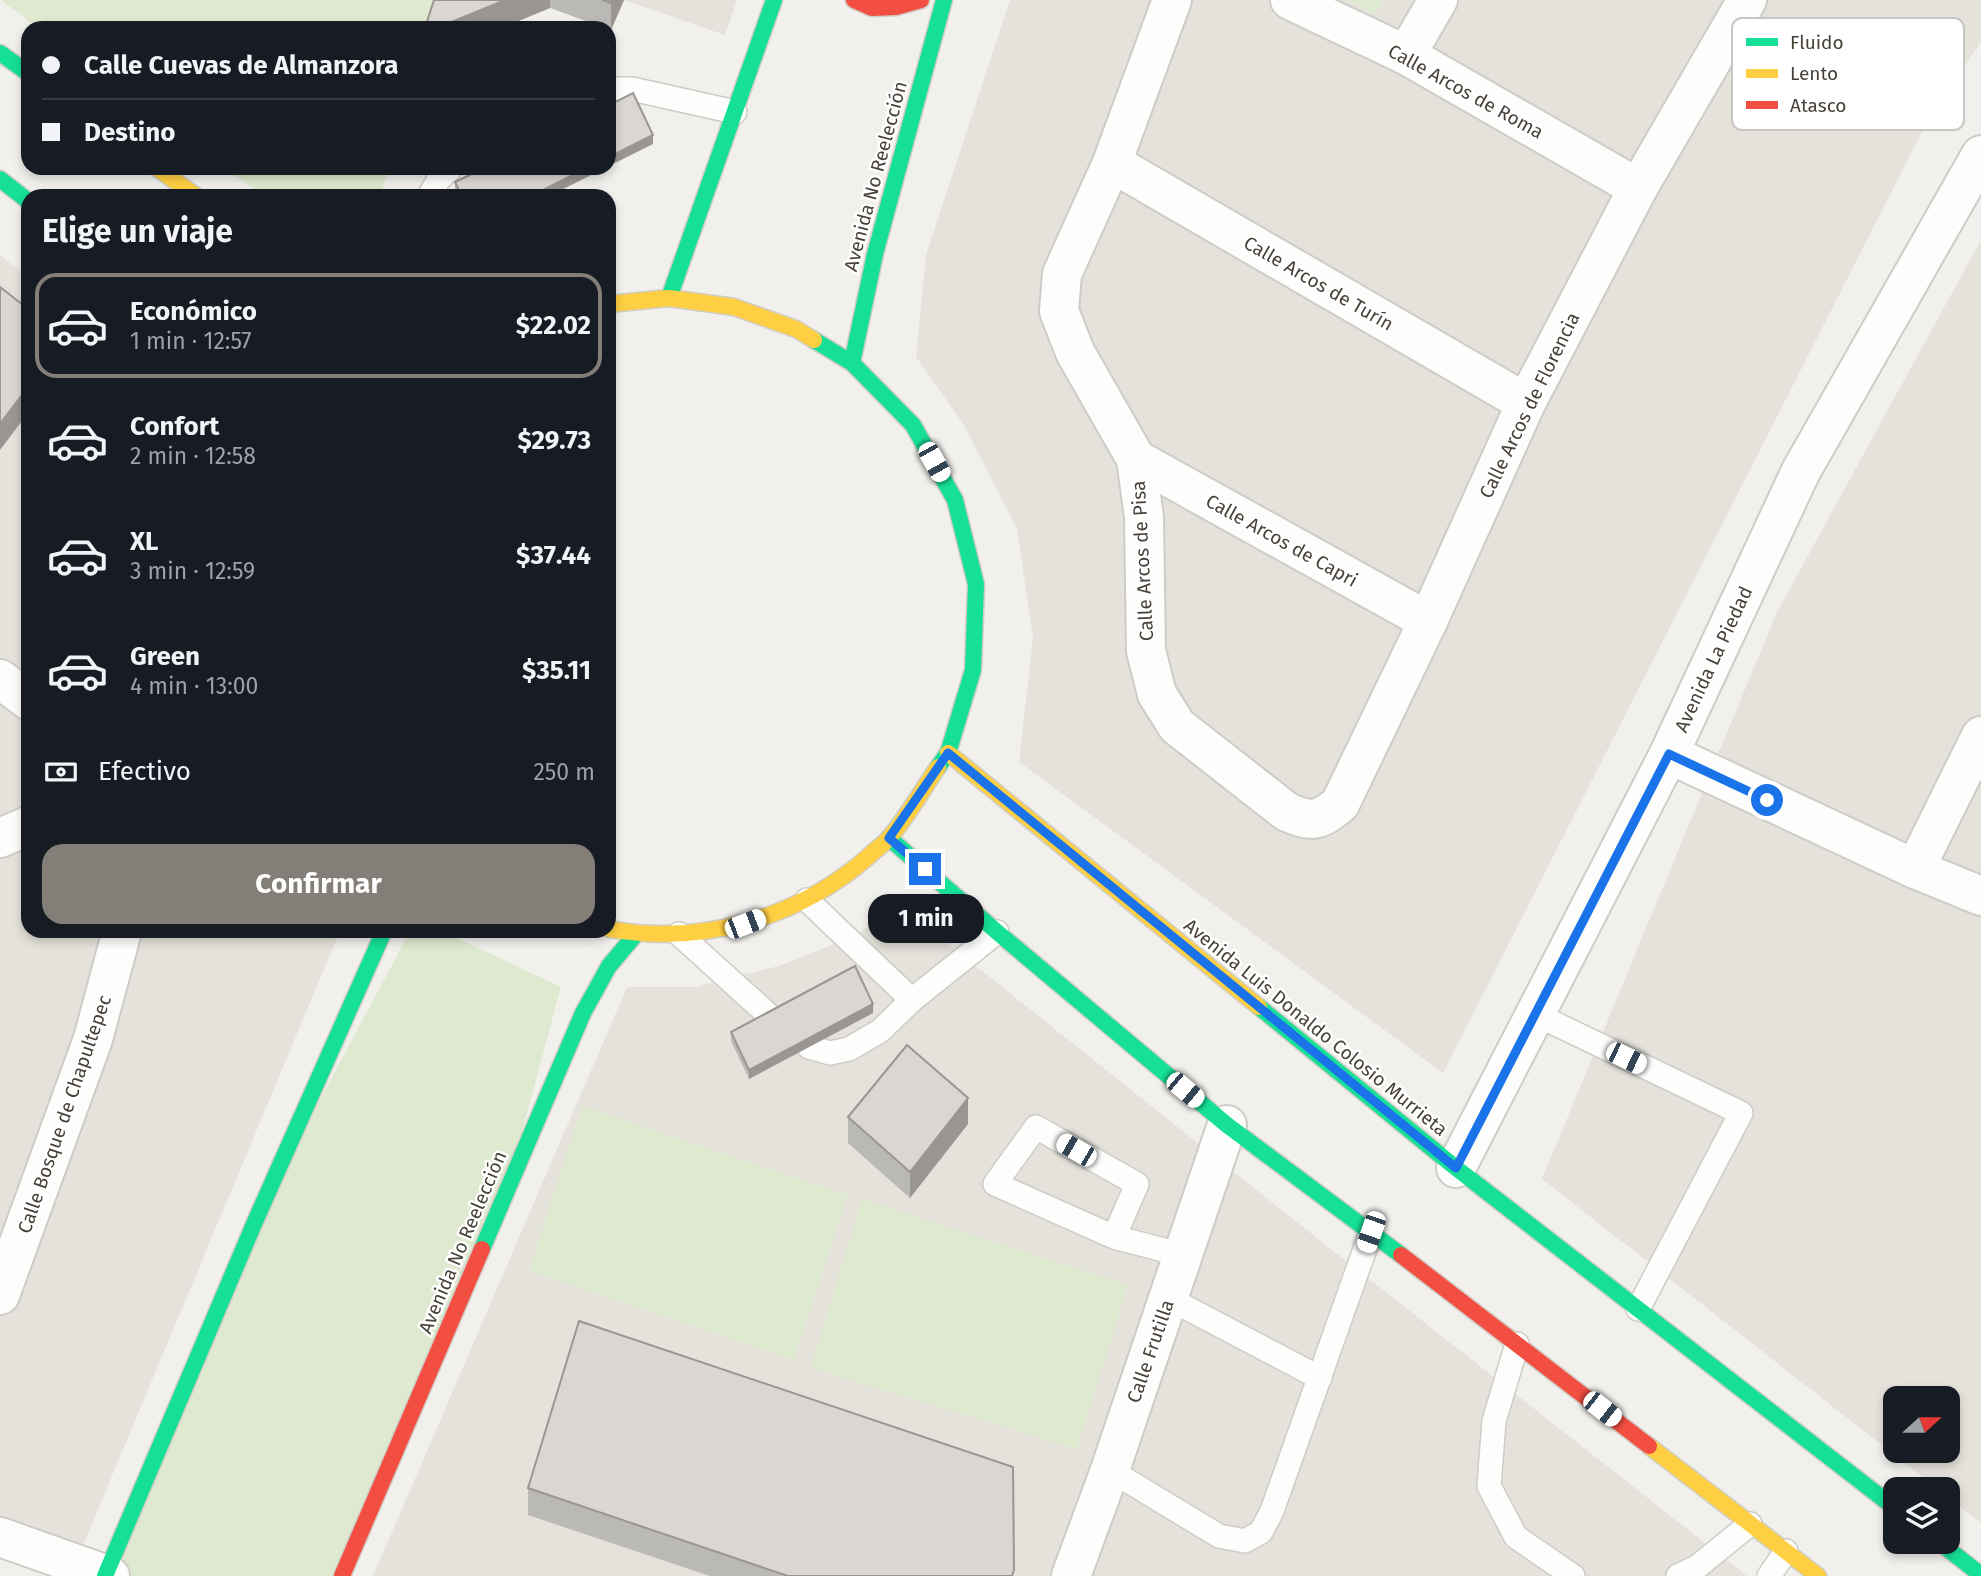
<!DOCTYPE html>
<html lang="es">
<meta charset="utf-8">
<style>
:root{--surface:#171b24;--page:#20242c;--text:#f1f3f6;--muted:#9ea1a6;--line:#363941;--accent:#837e78}
body{margin:0;font-family:"Fira Sans",sans-serif;background:var(--page);color:var(--text);height:100vh;display:flex;flex-direction:column;font-size:26px;white-space:nowrap}
*{box-sizing:border-box;margin:0}
p{font-size:23px;color:var(--muted)}
.icon{flex:none;width:38px;height:38px;fill:none;stroke:currentColor;stroke-width:2;stroke-linecap:round;stroke-linejoin:round}
.map{position:relative;flex:1;overflow:hidden}
.sheet{position:absolute;left:21px;top:189px;width:595px;height:749px;display:flex;flex-direction:column;background:var(--surface);border-radius:21px;box-shadow:0 4px 10px #0003}
.sheet>*{flex:none}
.top-card{position:absolute;left:21px;top:21px;width:595px;height:154px;border-radius:21px;box-shadow:0 4px 10px #0003;display:grid;align-content:center;height:154px;padding:0 21px;background:var(--surface)}
.needle{width:46px;rotate:69deg}
.controls{position:absolute;left:1883px;top:1386px;display:grid;gap:14px}
.controls a{display:grid;place-items:center;width:77px;height:77px;border-radius:14px;background:var(--surface);box-shadow:0 4px 10px #0003;font-size:35px}
.end{position:absolute;width:32px;height:32px;margin:-16px;border:9px solid #1a73e8;background:#fff;box-shadow:0 0 0 4px #fff}
.from{border-radius:50%}
.bubble{position:absolute;height:49px;border-radius:21px;background:var(--surface);box-shadow:0 4px 10px #0003;font-size:23px;font-weight:700;line-height:49px;text-align:center}
.car{position:absolute;width:21px;height:42px;margin:-21px -10px;border-radius:9px;box-shadow:0 0 5px 2px #0007;background:linear-gradient(#fff 24%,#345 0 40%,#fff 0 76%,#345 0 86%,#fff 0)}
.top-card b{display:flex;align-items:center;gap:24px;height:66px;font-size:26px}
.top-card b+b{border-top:2px solid var(--line)}
.top-card i{width:18px;height:18px;background:var(--text)}
ul{padding:0;list-style:none}
li{display:flex;align-items:center;gap:21px;height:105px;margin:0 14px 10px;padding:0 7px;border:4px solid transparent;border-radius:21px}
li div{flex:1}
li b{display:block;font-size:26px}
li em{font-style:normal;font-weight:700}
li.on{border-color:var(--accent)}
li>.icon{width:63px;height:63px;stroke-width:1.5}
h2{padding:0 21px;font-size:32px;line-height:84px}
.pay{display:flex;align-items:center;gap:18px;height:77px;padding:0 21px;font-size:26px}
.pay p{margin-inline-start:auto}
.action{display:flex;gap:14px;margin-top:auto;padding:14px 21px}
.action a{flex:1;height:80px;border-radius:21px;background:var(--accent);color:#fff;font-size:28px;font-weight:700;line-height:80px;text-align:center}
.map>svg:first-child{display:block}
</style>
<div class="map">
<svg width="1981" height="1576" viewBox="0 0 1981 1576">
<rect width="100%" height="100%" fill="#f2f0ec"/>
<!-- residential -->
<g fill="#e5e2db" fill-rule="evenodd">
<polygon points="624,0 737,0 725,35"/>
<polygon points="1010,0 1981,0 1981,42 1930,116 1443,1073 1019,762 1033,638 1017,529 964,425 916,357 926,255"/>
<path d="M1981,240V1523L1948,1497V1489H1938L1542,1179L1777,612ZM1895,1398H1948V1451H1895Z"/>
<polygon points="0,255 28,278 28,931 340,931 83,1545 0,1517"/>
<polygon points="903,908 1298,1223 1747,1576 373,1576 627,987 696,987 779,966 847,939"/>
</g>
<!-- green -->
<g fill="#dfe9cf">
<polygon points="1,0 447,0 434,28 38,28"/>
<polygon points="1347,0 1384,0 1375,15"/>
<polygon points="225,168 389,168 380,196 263,196"/>
<polygon points="410,931 442,931 561,987 505,1195 343,1576 105,1576 254,1224"/>
<polygon points="582,1106 848,1195 794,1360 529,1271"/>
<polygon points="862,1199 1128,1285 1077,1449 811,1368"/>
</g>
<g fill="none" stroke-linecap="round" stroke-linejoin="round">
<defs>
<g id="lane">
<polyline points="609,89 632,89 735,112"/>
<polyline points="429,196 439,179 451,168"/>
<polyline points="807,900 912,1000"/>
<polyline points="679,934 772,1018"/>
<polyline points="1535,1014 1741,1113 1638,1309"/>
<polyline points="809,1047 830,1053 849,1049 880,1031 912,1000 997,932"/>
<polyline points="1114,1237 1137,1184 1036,1127 995,1184 1114,1237 1183,1255"/>
<polyline points="1168,1298 1320,1378"/>
<polyline points="1517,1344 1494,1421 1489,1486 1516,1537 1573,1576"/>
<polyline points="1110,1470 1219,1536 1245,1541 1261,1532 1272,1511 1371,1232"/>
<polyline points="1678,1576 1697,1567 1750,1524"/>
<polyline points="1769,1576 1786,1551"/>
</g>
<g id="street">
<path d="M1172,0L1112,163L1062,274L1059,311L1075,352L1136,459L1144,517L1146,651L1157,694L1177,726L1287,812C1313,823 1319,821 1340,804L1428,621L1526,403L1638,188L1747,0"/>
<polyline points="1290,0 1406,55 1638,188"/>
<polyline points="1406,55 1438,0"/>
<polyline points="1112,163 1526,403"/>
<polyline points="1136,459 1428,621"/>
<polyline points="0,679 28,700"/>
<polyline points="1669,754 1915,869 1981,896"/>
<polyline points="0,838 28,826"/>
<polyline points="1915,869 1981,736"/>
<polyline points="1456,1168 1669,754 1801,471 1981,155"/>
<polyline points="0,1295 93,1039 122,931"/>
<polyline points="0,1537 110,1576"/>
<polyline points="1071,1576 1110,1470 1227,1125"/>
</g>
<g id="fast">
<polyline points="0,53 28,73"/>
<polyline points="0,179 28,201"/>
<polyline points="669,298 774,0"/>
<polyline points="814,340 852,363 913,425 955,500 976,584 973,670 948,753 938,767"/>
<polyline points="852,363 875,254 944,0"/>
<polyline points="889,838 997,932 1227,1125 1401,1255"/>
<polyline points="1259,1007 1456,1168 1895,1508"/>
<polyline points="482,1249 583,1013 609,966 636,934"/>
<polyline points="1939,1542 1981,1575"/>
<polyline points="105,1576 254,1224 384,931"/>
</g>
<g id="slow">
<polyline points="157,168 196,196"/>
<polyline points="609,304 669,298 734,307 796,329 814,340"/>
<polyline points="948,753 1259,1007"/>
<path d="M609,929C701,946 799,918 869,856C875,850 883,845 889,838C906,819 923,789 938,767"/>
<polyline points="1649,1446 1818,1576"/>
</g>
<g id="jam">
<polyline points="854,0 872,8 896,7 921,0"/>
<polyline points="1401,1255 1649,1446"/>
<polyline points="342,1576 482,1249"/>
</g>
</defs>
<!-- lane casing -->
<use href="#lane" stroke="#ceccc8" stroke-width="26"/>
<!-- street casing -->
<use href="#street" stroke="#ceccc8" stroke-width="42"/>
<!-- fast casing -->
<use href="#fast" stroke="#d0cdc4" stroke-width="19"/>
<!-- slow casing -->
<use href="#slow" stroke="#d0cdc4" stroke-width="19"/>
<!-- jam casing -->
<use href="#jam" stroke="#d0cdc4" stroke-width="19"/>
<!-- lane -->
<use href="#lane" stroke="#fdfdfc" stroke-width="23"/>
<!-- street -->
<use href="#street" stroke="#fdfdfc" stroke-width="38"/>
<!-- fast -->
<use href="#fast" stroke="#16e098" stroke-width="16"/>
<!-- slow -->
<use href="#slow" stroke="#ffcf43" stroke-width="16"/>
<!-- jam -->
<use href="#jam" stroke="#f24e42" stroke-width="16"/>
</g>
<!-- wall -->
<g fill="#bbb9b5">
<polygon points="434,0 624,0 611,30 550,8 501,28 425,28"/>
<polygon points="484,168 605,168 549,196 458,196 455,191 455,182"/>
<polygon points="873,1013 749,1079 731,1041 731,1032"/>
<polygon points="848,1117 968,1124 910,1198 848,1143"/>
<polygon points="528,1488 1014,1576 710,1576 528,1515"/>
</g>
<!-- shaded-wall -->
<g fill="#999694">
<polygon points="505,0 550,0 550,8 501,28 437,28"/>
<polygon points="612,0 624,0 611,30 611,3"/>
<polygon points="653,135 653,144 609,166 609,157"/>
<polygon points="587,168 605,168 549,196 531,196"/>
<polygon points="28,387 28,413 0,450 0,424"/>
<polygon points="873,1004 873,1013 749,1079 749,1070"/>
<polygon points="968,1098 968,1124 910,1198 910,1172"/>
</g>
<!-- building -->
<g fill="#dad7d3" stroke="#999694" stroke-width="2">
<polygon points="434,0 505,0 437,28 425,28"/>
<polygon points="602,0 612,0 611,3"/>
<polygon points="633,93 653,135 609,157 609,105"/>
<polygon points="484,168 587,168 531,196 462,196 455,182"/>
<polygon points="0,287 28,309 28,387 0,424"/>
<polygon points="855,966 873,1004 749,1070 731,1032"/>
<polygon points="907,1045 968,1098 910,1172 848,1117"/>
<polygon points="579,1321 1013,1467 1014,1570 1012,1576 788,1576 528,1488"/>
</g>
<g fill="none" stroke-linecap="round" stroke-linejoin="round">
<!-- route -->
<polyline stroke="#1a73e8" stroke-width="9" points="925,869 889,838 948,753 1456,1168 1669,754 1767,800"/>
</g>
<g text-anchor="middle" stroke-width="5" stroke-linejoin="round" paint-order="stroke">
<!-- street labels -->
<g font-size="19" fill="#474139" stroke="#fff">
<text transform="translate(1466 91) rotate(29)" y="7">Calle Arcos de Roma</text>
<text transform="translate(875 176) rotate(-75)" y="7">Avenida No Reelección</text>
<text transform="translate(1319 283) rotate(30)" y="7">Calle Arcos de Turín</text>
<text transform="translate(1529 405) rotate(-64)" y="7">Calle Arcos de Florencia</text>
<text transform="translate(1282 540) rotate(29)" y="7">Calle Arcos de Capri</text>
<text transform="translate(1142 561) rotate(-93)" y="7">Calle Arcos de Pisa</text>
<text transform="translate(1713 659) rotate(-65)" y="7">Avenida La Piedad</text>
<text transform="translate(1316 1027) rotate(39)" y="7">Avenida Luis Donaldo Colosio Murrieta</text>
<text transform="translate(64 1114) rotate(-71)" y="7">Calle Bosque de Chapultepec</text>
<text transform="translate(462 1242) rotate(-67)" y="7">Avenida No Reelección</text>
<text transform="translate(1150 1351) rotate(-71)" y="7">Calle Frutilla</text>
</g>
</g>
<!-- legend -->
<rect x="1732" y="18" width="232" height="112" rx="10" fill="#fff" stroke="#c8c6c4" stroke-width="2"/>
<rect x="1746" y="38" width="32" height="8" fill="#16e098"/>
<rect x="1746" y="69" width="32" height="9" fill="#ffcf43"/>
<rect x="1746" y="101" width="32" height="8" fill="#f24e42"/>
<g font-size="19" fill="#474139">
<text x="1790" y="49">Fluido</text>
<text x="1790" y="80">Lento</text>
<text x="1790" y="112">Atasco</text>
</g>
</svg>
<div class="controls">
<a><svg class="needle" viewBox="-14 -14 28 28"><path d="M0-13l5 13h-10z" fill="#e53935"/><path d="M0 13l5-13h-10z" fill="#9ea1a6"/></svg></a>
<a><svg class="icon" aria-label="layers" viewBox="0 0 24 24"><path d="M12 4l9 5-9 5-9-5zM3 14l9 5 9-5"/></svg></a>
</div>
<i class="end from" style="left:1767px;top:800px"></i>
<i class="end" style="left:925px;top:869px"></i>
<div class="bubble" style="left:868px;top:894px;width:116px">1 min</div>
<i class="car" style="left:934px;top:462px;rotate:151deg"></i>
<i class="car" style="left:745px;top:924px;rotate:69deg"></i>
<i class="car" style="left:1626px;top:1058px;rotate:116deg"></i>
<i class="car" style="left:1185px;top:1090px;rotate:130deg"></i>
<i class="car" style="left:1076px;top:1150px;rotate:300deg"></i>
<i class="car" style="left:1371px;top:1232px;rotate:199deg"></i>
<i class="car" style="left:1602px;top:1409px;rotate:128deg"></i>
<div class="top-card">
<b><i class="from"></i>Calle Cuevas de Almanzora</b>
<b><i></i>Destino</b>
</div>
<section class="sheet">
<h2>Elige un viaje</h2>
<ul>
<li class="on"><svg class="icon" aria-label="car" viewBox="0 0 24 24"><path d="M5 17H2v-5l4-1 3-4h7l3 4 3 1v5h-3M9 17h6M6 11h13"/><circle cx="7" cy="17" r="2"/><circle cx="17" cy="17" r="2"/></svg><div><b>Económico</b><p>1 min · 12:57</p></div><em>$22.02</em></li>
<li><svg class="icon" aria-label="car" viewBox="0 0 24 24"><path d="M5 17H2v-5l4-1 3-4h7l3 4 3 1v5h-3M9 17h6M6 11h13"/><circle cx="7" cy="17" r="2"/><circle cx="17" cy="17" r="2"/></svg><div><b>Confort</b><p>2 min · 12:58</p></div><em>$29.73</em></li>
<li><svg class="icon" aria-label="car" viewBox="0 0 24 24"><path d="M5 17H2v-5l4-1 3-4h7l3 4 3 1v5h-3M9 17h6M6 11h13"/><circle cx="7" cy="17" r="2"/><circle cx="17" cy="17" r="2"/></svg><div><b>XL</b><p>3 min · 12:59</p></div><em>$37.44</em></li>
<li><svg class="icon" aria-label="car" viewBox="0 0 24 24"><path d="M5 17H2v-5l4-1 3-4h7l3 4 3 1v5h-3M9 17h6M6 11h13"/><circle cx="7" cy="17" r="2"/><circle cx="17" cy="17" r="2"/></svg><div><b>Green</b><p>4 min · 13:00</p></div><em>$35.11</em></li>
</ul>
<div class="pay"><svg class="icon" aria-label="cash" viewBox="0 0 24 24"><path d="M3 7h18v10H3z"/><circle cx="12" cy="12" r="2"/></svg>Efectivo<p>250 m</p></div>
<div class="action"><a>Confirmar</a></div>
</section>
</div>
